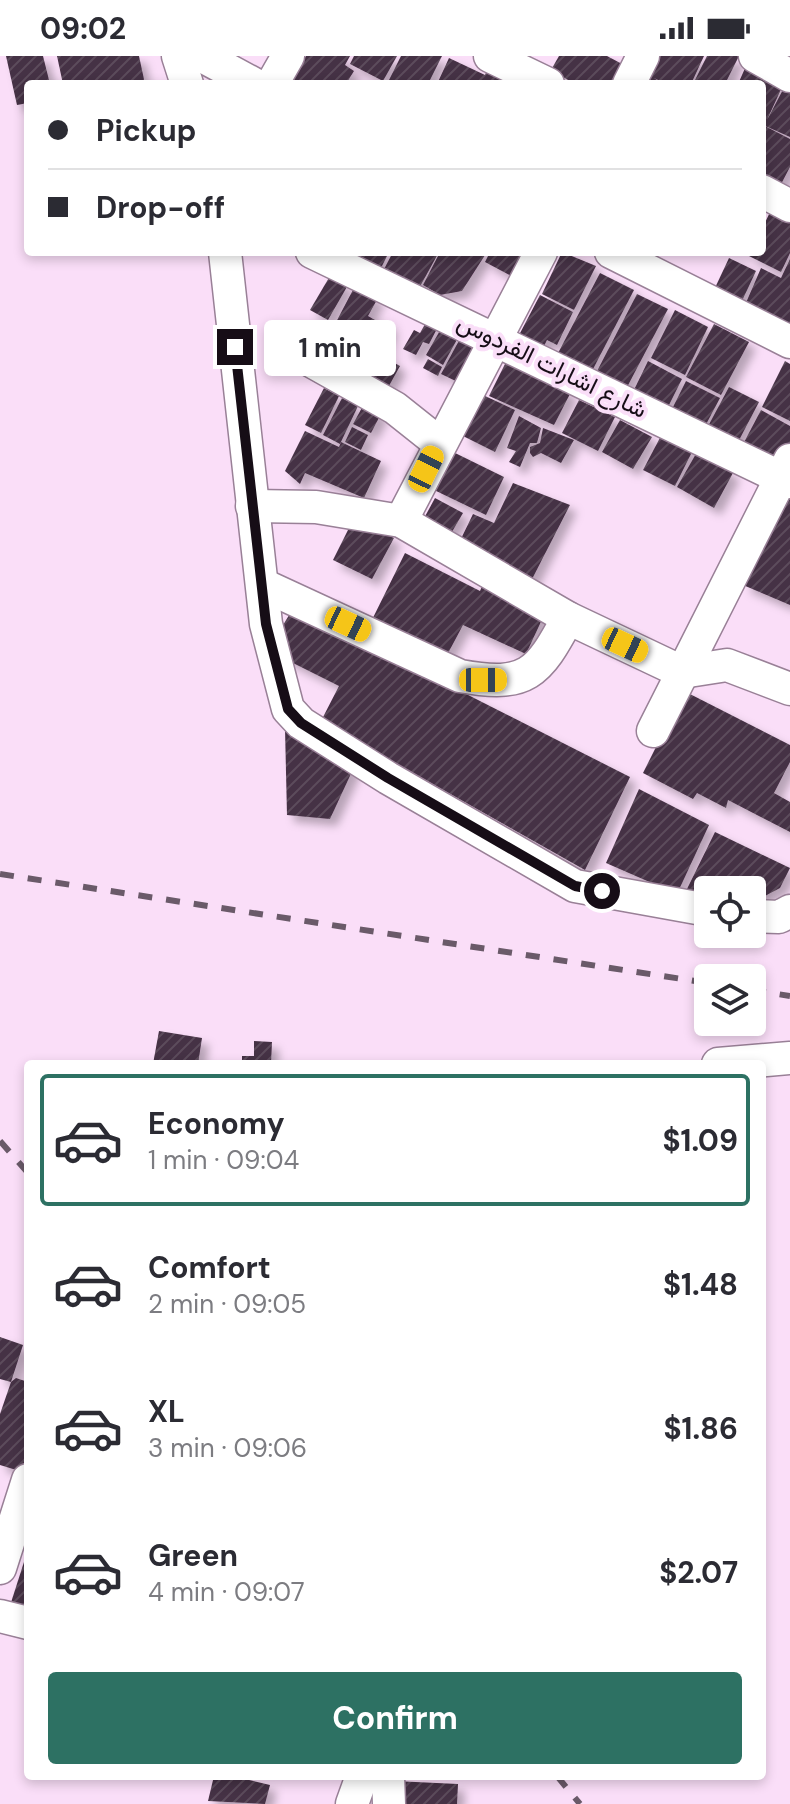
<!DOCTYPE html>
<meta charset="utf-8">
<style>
:root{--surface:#fff;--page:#f7f7f7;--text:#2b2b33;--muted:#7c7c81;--line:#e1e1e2;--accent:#2d7163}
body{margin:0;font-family:"DM Sans",Vazirmatn,sans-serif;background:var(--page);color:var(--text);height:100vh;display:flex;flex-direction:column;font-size:30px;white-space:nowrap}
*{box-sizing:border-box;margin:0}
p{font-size:26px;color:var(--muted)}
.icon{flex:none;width:44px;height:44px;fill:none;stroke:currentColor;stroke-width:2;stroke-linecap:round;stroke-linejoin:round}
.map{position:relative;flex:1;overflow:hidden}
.sheet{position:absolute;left:24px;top:1004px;width:742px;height:720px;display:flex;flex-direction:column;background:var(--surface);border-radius:8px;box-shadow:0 4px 12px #0003}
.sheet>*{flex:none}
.guide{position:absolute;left:24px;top:24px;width:742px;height:176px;border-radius:8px;box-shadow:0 4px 12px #0003;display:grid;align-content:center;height:176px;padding:0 24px;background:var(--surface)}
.controls{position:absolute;left:694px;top:820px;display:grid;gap:16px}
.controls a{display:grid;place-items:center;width:72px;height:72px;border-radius:8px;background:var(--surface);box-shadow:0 4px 12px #0003;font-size:40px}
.end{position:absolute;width:36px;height:36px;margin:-18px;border:10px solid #160d16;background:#fff;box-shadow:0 0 0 4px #fff}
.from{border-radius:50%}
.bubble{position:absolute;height:56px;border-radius:8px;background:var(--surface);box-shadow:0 4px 12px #0003;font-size:26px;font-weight:700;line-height:56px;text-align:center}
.car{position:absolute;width:24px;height:48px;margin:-24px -12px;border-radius:10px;box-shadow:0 0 6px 2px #0007;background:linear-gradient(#f5c518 24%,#345 0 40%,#f5c518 0 76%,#345 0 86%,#f5c518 0)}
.guide b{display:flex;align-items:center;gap:28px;height:76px;font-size:30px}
.guide b+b{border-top:2px solid var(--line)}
.guide i{width:20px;height:20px;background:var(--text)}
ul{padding:14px 0 0;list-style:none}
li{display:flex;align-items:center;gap:24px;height:132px;margin:0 16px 12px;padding:0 8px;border:4px solid transparent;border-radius:8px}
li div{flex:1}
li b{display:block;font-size:30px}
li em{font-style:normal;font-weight:700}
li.on{border-color:var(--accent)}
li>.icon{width:72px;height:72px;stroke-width:1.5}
.action{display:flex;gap:16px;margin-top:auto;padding:16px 24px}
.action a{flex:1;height:92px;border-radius:8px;background:var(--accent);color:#fff;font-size:32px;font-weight:700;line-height:92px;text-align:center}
.status{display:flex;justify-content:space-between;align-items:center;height:56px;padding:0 40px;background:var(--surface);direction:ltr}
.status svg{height:22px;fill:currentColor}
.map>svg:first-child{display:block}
</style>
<div class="status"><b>09:02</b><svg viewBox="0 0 49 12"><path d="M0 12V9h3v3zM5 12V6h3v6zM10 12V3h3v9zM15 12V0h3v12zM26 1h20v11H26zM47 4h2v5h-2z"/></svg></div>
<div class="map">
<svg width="790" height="1748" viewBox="0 0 790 1748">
<defs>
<pattern id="building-hatch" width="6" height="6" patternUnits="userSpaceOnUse" patternTransform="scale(2)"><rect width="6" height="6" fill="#453044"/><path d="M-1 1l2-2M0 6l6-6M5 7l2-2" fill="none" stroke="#5c4b5b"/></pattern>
<filter id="shadow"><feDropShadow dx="7" dy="7" stdDeviation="4" flood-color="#0004"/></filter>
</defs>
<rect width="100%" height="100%" fill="#fadef8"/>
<!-- building -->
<g fill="url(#building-hatch)" filter="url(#shadow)">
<polygon points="6,0 43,0 50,28 28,28 28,47 17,49"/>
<polygon points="57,0 139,0 145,28 63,28"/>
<polygon points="306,0 350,0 345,9 354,15 346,28 290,28"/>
<polygon points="354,0 397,0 383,25 350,8"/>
<polygon points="401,0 442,0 428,28 387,28"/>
<polygon points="559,0 607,0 624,9 613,28 575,28 551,14"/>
<polygon points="660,0 704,0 691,28 666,28 654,22 663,28 646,28"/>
<polygon points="707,0 739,0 725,28 693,28"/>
<polygon points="449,2 485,19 487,14 511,26 437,28"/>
<polygon points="746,10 783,29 767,64 787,26 790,27 790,81 763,69 790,83 790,111 779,132 762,123 762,28 738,28"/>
<polygon points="771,154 790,163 790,197 781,216 749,200 751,196 762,196 762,173"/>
<polygon points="347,196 389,196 379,216"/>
<polygon points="393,196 439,196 417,236 382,217"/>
<polygon points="440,196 487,196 462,235 440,239 423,229"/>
<polygon points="490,196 531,196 517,223 485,206"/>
<polygon points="562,196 596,210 574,254 542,238"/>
<polygon points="729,202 756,215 741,247 714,234"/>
<polygon points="790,203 790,277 742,256 761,212 781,222"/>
<polygon points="600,217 634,234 591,317 557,299"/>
<polygon points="330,220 348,229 328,264 310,254"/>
<polygon points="355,230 378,242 368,260 389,272 378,292 335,268"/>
<polygon points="637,238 668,253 625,335 595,319"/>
<polygon points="540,239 573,256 557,289 547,284 542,294 518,281"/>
<polygon points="675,254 708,271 685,319 651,302"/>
<polygon points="428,263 439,269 429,288 423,286 416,299 403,293 414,274 420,277"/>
<polygon points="714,268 749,286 721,339 686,321"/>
<polygon points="442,271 459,280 443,309 426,299"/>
<polygon points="463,277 487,291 462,328 441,318"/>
<polygon points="351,284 400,310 380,346 332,320"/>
<polygon points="428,303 442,311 438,320 423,312"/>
<polygon points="507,304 571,336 554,369 489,340"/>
<polygon points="648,305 682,323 666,355 632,338"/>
<polygon points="785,305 790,308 790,365 762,351"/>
<polygon points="686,325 720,342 702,376 669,359"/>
<polygon points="729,331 759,346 736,390 706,374"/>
<polygon points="324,332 339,340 321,377 305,369"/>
<polygon points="483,339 515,354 495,396 463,380"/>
<polygon points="342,342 358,350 340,388 323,379"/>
<polygon points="579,344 615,361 598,395 562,377"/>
<polygon points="364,348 382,356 371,377 353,368"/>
<polygon points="761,354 790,370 790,391 779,412 741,392"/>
<polygon points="519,360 541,372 537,387 530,387 520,411 509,406 516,395 507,392"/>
<polygon points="620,364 652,381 633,413 602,396"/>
<polygon points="352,371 368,379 361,394 345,386"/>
<polygon points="543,372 574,384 561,407 541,397 533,401 530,397 530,391 540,387"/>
<polygon points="305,375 339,391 341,386 381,405 364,442 305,417 300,428 285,415"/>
<polygon points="663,376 694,392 675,430 643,414"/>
<polygon points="451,395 504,421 486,459 432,433"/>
<polygon points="697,396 733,417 714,452 677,431"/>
<polygon points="513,427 570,449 529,529 457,491 473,458 494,467"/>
<polygon points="790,432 790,549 743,529"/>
<polygon points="435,442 463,457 449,481 422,466"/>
<polygon points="354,462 394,482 372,523 333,504"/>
<polygon points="405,497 480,535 483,528 545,557 526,598 463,569 437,618 364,580"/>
<polygon points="291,556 397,603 630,721 585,814 321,665 339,630 283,602 272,587"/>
<polygon points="684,635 790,689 790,706 774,737 790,746 790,776 728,744 726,752 697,737 693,743 643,717"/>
<polygon points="285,672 355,709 330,763 287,759"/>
<polygon points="639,733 709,769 677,838 606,807"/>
<polygon points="715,776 790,812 780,832 765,840 752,840 752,834 708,834 708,846 686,835"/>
<polygon points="159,975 202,982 198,1008 153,1008"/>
<polygon points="254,985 272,986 271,1008 242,1008 242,1000 254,1000"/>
<polygon points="0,1281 23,1289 11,1326 0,1323"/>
<polygon points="16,1322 28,1326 26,1417 0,1409 0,1358 11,1326"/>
<polygon points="24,1506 28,1508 28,1564 7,1559"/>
<polygon points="214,1720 232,1720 270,1729 265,1748 208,1745"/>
<polygon points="394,1725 458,1728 457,1748 392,1748"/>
</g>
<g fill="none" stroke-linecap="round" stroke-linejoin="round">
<defs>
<g id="minor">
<polyline points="178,0 187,28"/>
<polyline points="202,0 254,28"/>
<polyline points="490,0 548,28"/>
<polyline points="755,0 790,20"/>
<polyline points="272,28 288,0"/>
<polyline points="629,28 643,0"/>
<polyline points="762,135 790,150"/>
<polyline points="225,196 266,568 288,653 301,667 388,722 575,830 708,854"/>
<polyline points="312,196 790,426"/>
<polyline points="611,196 790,286"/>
<polyline points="306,302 395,352 439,387"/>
<polyline points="252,450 316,451 401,465 568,562 682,616 727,609 790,633"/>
<polyline points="401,465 541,196"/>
<path d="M263,529L460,620C527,632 538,618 568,562"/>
<polyline points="653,675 790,404"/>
<polyline points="752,860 779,861 790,855"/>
<polyline points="718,1008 790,1002"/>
<polyline points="0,1512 28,1424"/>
<polyline points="0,1560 28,1567"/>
<polyline points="388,1720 389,1748"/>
<polyline points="352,1748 362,1720"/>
</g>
</defs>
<!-- minor casing -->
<use href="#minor" stroke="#998097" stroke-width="35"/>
<!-- minor -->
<use href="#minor" stroke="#fff" stroke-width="32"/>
<!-- rail -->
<g stroke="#6a5a69" stroke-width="6" stroke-dasharray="14 14" stroke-linecap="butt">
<polyline points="0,818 708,927"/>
<polyline points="752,934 790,940"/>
<polyline points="0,1085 28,1117"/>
<polyline points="557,1720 580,1748"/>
</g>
</g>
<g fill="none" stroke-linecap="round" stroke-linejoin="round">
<!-- route -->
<polyline stroke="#160d16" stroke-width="10" points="235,291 266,568 288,653 301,667 388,722 575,830 602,835"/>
</g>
<g text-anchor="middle" stroke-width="8" stroke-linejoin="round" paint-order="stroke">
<!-- street labels -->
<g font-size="24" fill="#160d16" stroke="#fadef8">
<text transform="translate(552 310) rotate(26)" y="8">شارع اشارات الفردوس</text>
</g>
</g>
</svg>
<div class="controls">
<a><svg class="icon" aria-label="locate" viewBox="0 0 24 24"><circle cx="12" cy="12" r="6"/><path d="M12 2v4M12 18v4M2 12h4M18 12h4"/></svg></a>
<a><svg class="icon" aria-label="layers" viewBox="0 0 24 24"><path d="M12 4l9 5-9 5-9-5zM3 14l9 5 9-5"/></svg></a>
</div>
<i class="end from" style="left:602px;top:835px"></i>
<i class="end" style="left:235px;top:291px"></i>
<div class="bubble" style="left:264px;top:264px;width:132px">1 min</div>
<i class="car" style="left:426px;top:413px;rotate:26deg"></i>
<i class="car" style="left:348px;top:568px;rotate:115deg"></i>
<i class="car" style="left:625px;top:589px;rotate:115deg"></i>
<i class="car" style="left:483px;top:624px;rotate:90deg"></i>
<div class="guide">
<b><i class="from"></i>Pickup</b>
<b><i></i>Drop-off</b>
</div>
<section class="sheet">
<ul>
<li class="on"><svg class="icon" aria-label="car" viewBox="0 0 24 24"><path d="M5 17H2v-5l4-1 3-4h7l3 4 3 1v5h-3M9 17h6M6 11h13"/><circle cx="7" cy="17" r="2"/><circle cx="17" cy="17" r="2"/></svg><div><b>Economy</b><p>1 min · 09:04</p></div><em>$1.09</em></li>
<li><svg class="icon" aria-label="car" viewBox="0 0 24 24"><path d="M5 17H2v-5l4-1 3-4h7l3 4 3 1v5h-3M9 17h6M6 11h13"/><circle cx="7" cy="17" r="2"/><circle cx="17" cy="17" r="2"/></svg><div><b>Comfort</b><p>2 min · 09:05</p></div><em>$1.48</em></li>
<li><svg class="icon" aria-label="car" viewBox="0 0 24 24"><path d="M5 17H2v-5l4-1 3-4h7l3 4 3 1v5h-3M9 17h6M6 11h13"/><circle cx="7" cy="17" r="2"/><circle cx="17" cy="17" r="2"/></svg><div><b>XL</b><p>3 min · 09:06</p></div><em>$1.86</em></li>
<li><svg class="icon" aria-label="car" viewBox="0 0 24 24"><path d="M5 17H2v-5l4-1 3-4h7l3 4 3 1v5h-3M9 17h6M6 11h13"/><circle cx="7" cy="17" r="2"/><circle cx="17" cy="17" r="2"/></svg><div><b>Green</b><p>4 min · 09:07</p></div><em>$2.07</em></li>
</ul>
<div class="action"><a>Confirm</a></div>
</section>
</div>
